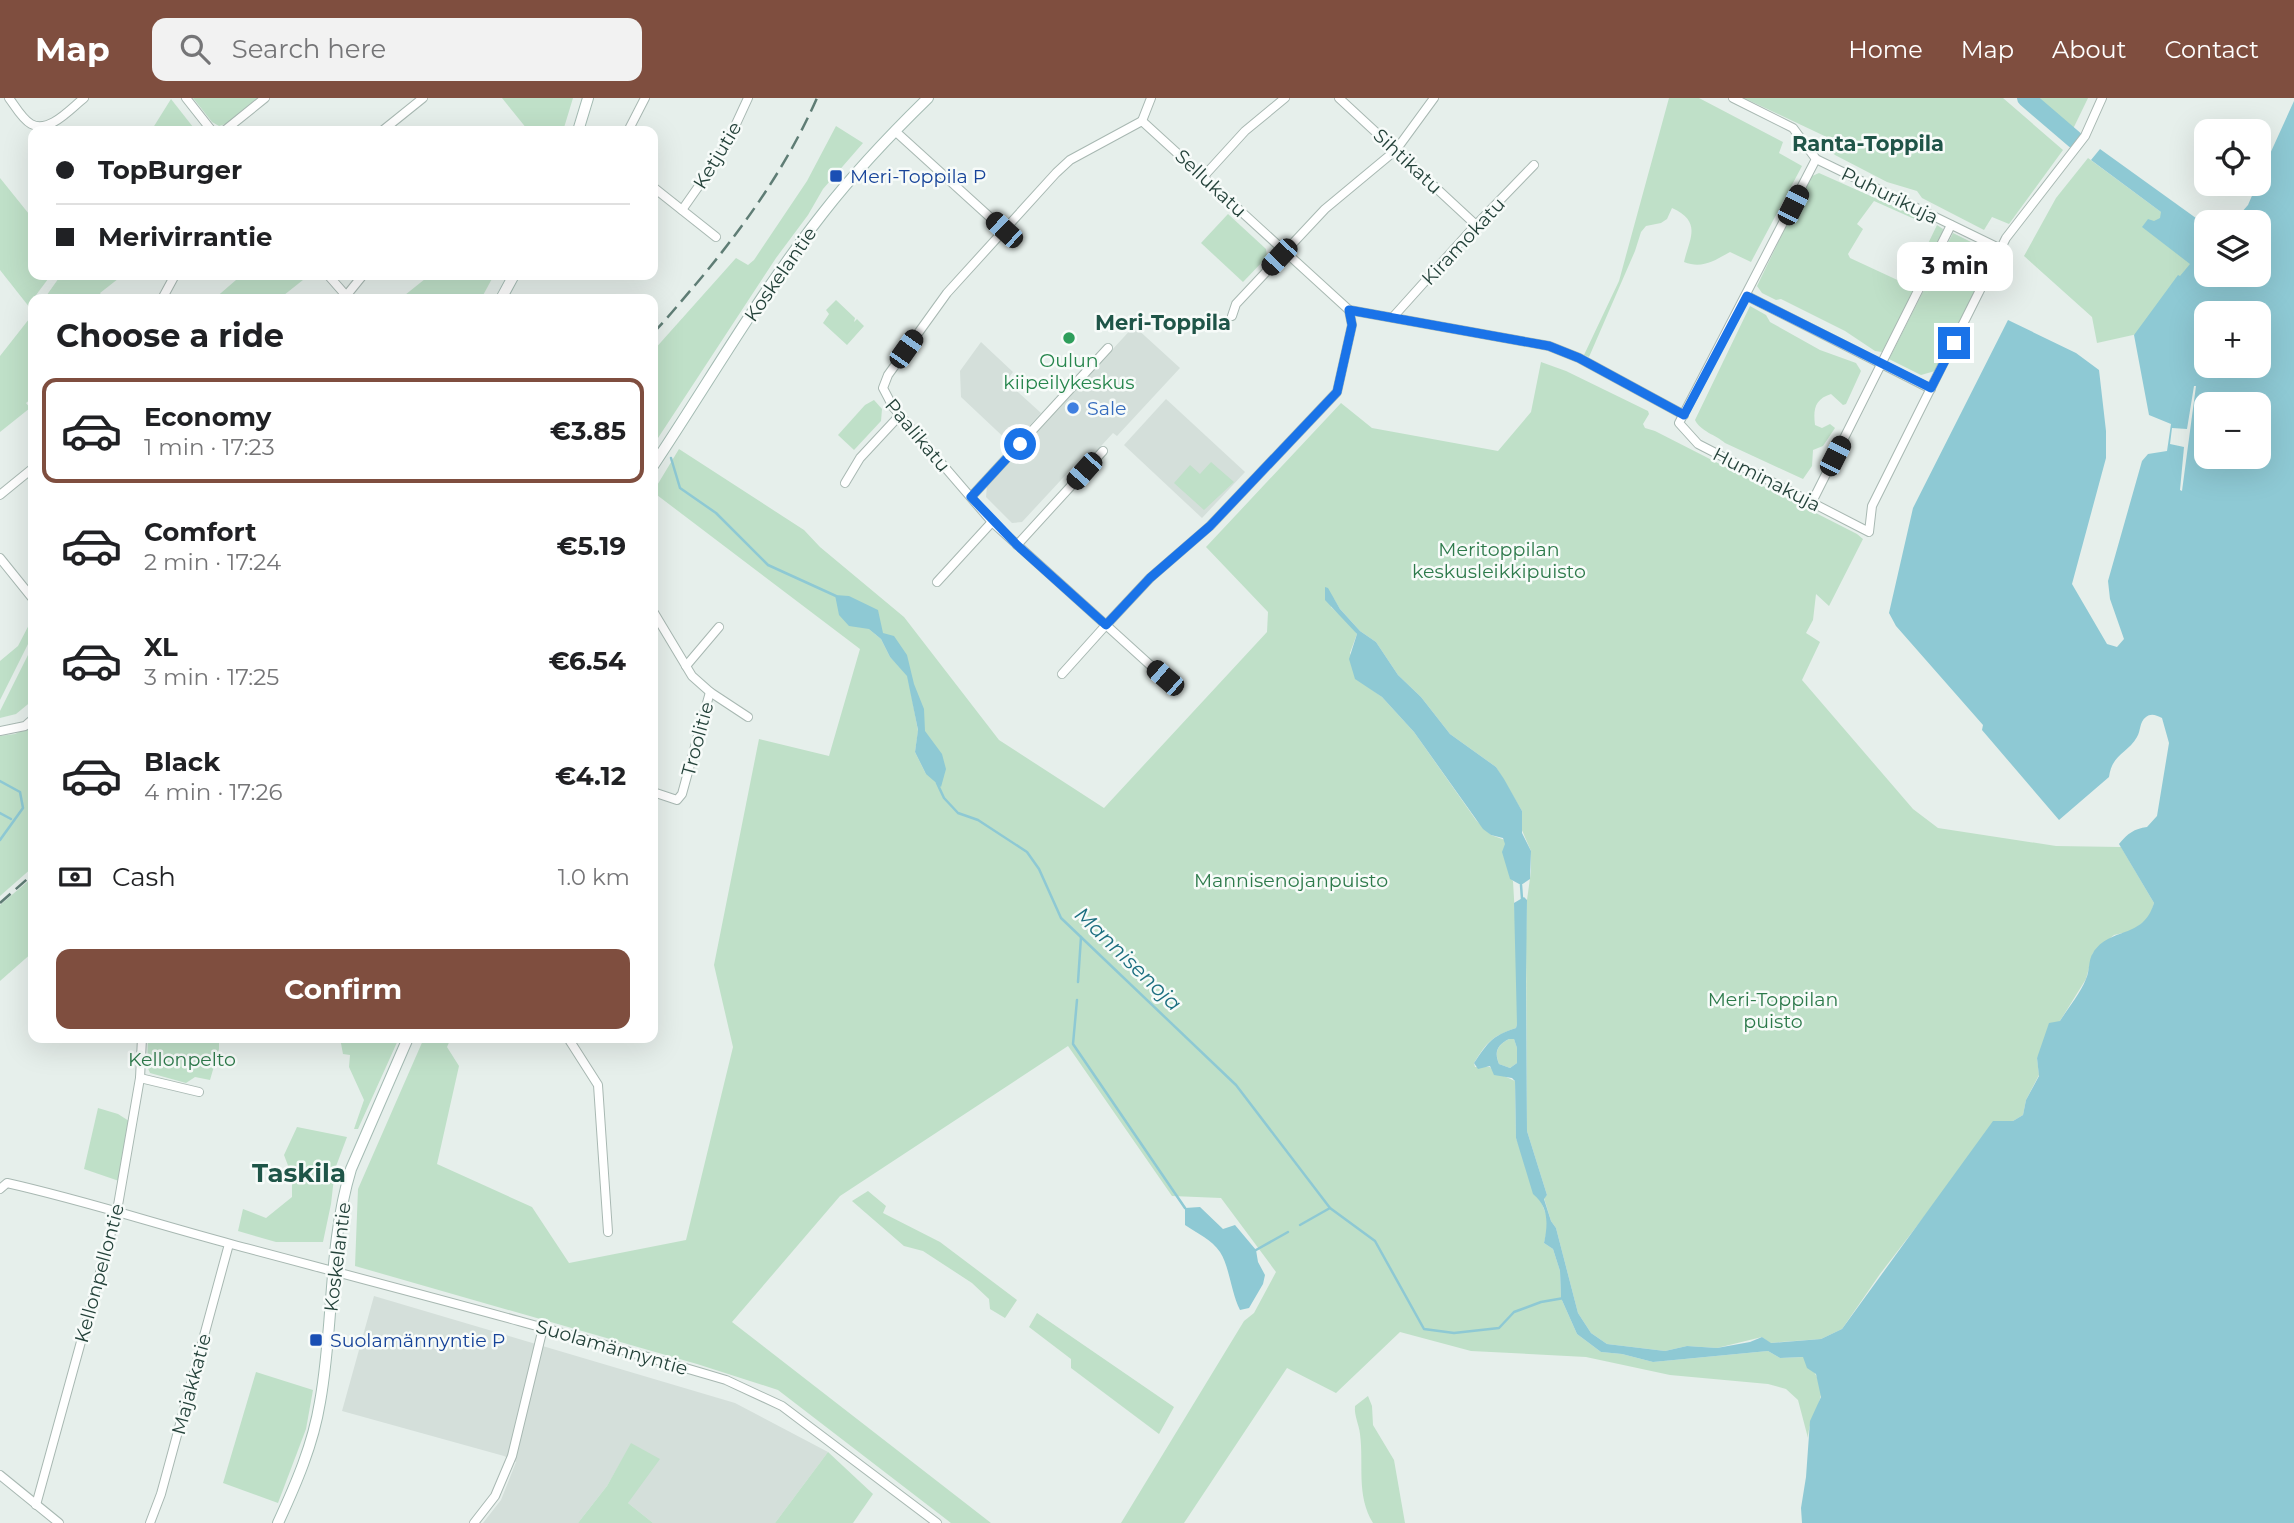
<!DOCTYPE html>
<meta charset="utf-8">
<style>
:root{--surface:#fff;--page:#f2f2f2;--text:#202124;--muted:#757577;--line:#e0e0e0;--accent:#7f4e3f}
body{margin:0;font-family:Montserrat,sans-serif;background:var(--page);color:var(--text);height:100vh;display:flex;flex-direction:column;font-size:26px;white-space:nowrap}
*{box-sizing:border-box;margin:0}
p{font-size:23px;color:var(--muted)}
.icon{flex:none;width:38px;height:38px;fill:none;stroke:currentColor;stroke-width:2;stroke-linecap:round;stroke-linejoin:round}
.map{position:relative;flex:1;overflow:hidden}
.drawer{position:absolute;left:28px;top:196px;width:630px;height:749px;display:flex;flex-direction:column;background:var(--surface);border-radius:14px;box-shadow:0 7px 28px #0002}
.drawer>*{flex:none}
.guide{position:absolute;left:28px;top:28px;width:630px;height:154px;border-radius:14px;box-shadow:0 7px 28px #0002;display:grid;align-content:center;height:154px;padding:0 28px;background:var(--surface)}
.fabs{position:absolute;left:2194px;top:21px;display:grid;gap:14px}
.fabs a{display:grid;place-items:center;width:77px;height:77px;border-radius:14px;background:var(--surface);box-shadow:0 7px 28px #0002;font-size:35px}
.end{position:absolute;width:32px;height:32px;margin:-16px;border:9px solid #1a73e8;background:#fff;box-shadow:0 0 0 4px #fff}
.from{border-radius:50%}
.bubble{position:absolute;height:49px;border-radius:14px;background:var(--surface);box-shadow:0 7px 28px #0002;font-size:23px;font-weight:700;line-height:49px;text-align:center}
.car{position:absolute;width:21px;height:42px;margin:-21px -10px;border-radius:9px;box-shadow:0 0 5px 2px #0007;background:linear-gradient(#222 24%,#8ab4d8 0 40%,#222 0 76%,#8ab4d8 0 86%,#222 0)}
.guide b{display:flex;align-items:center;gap:24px;height:66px;font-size:26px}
.guide b+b{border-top:2px solid var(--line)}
.guide i{width:18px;height:18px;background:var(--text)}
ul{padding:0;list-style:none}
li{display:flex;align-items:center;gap:21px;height:105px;margin:0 14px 10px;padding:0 14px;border:4px solid transparent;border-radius:14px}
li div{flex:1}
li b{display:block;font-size:26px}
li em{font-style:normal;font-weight:700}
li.on{border-color:var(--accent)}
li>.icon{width:63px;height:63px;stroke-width:1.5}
h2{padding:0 28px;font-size:32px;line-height:84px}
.pay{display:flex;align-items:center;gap:18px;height:77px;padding:0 28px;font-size:26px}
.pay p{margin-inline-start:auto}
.button{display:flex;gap:14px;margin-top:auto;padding:14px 28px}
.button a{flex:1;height:80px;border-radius:14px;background:var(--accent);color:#fff;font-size:28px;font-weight:700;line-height:80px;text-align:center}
header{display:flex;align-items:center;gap:42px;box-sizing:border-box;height:98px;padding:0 35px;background:var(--accent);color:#fff}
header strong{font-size:33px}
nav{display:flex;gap:38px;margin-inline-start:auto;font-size:24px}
.search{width:490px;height:63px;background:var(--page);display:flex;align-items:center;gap:18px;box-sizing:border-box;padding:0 24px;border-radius:14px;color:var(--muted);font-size:26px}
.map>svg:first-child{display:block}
</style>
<header>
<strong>Map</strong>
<div class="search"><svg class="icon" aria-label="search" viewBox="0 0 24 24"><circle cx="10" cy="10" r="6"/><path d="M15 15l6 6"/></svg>Search here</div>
<nav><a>Home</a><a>Map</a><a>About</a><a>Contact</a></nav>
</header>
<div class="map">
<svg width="2294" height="1425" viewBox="0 0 2294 1425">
<rect width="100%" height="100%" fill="#e6efeb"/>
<!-- built -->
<g fill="#d4dfda">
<polygon points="1134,228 1180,270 1117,338 1113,335 1079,372 1074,368 1022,424 1012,425 986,399 987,388"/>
<polygon points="981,244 1013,274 1006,283 1041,315 1012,347 961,299 960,273"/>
<polygon points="1166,301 1245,374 1202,420 1124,347"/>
<polygon points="374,1198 735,1305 828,1354 775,1425 653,1425 628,1405 632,1345 607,1388 578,1425 483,1425 501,1402 516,1364 504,1358 342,1313"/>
</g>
<!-- green -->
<g fill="#bfe0c8" fill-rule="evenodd">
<polygon points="193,0 258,0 229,25 219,28 212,24"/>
<polygon points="502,0 573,0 563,33 524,33 527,31"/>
<path d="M1669,0H1699L1783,44L1779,55L1802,68L1751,164L1730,154C1714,163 1702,171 1684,164C1689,141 1703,124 1672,110L1667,121L1661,125L1646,128L1641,134L1635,153L1589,259L1584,257L1619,183Z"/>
<polygon points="1744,0 2003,0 2063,52 2009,126 1992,119 1984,132 1922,100 1917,93 1887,84 1835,57 1830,52 1833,42"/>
<polygon points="2037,0 2088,0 2073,31"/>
<polygon points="171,1 193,29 187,33 151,33"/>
<polygon points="836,28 863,45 823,91 808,117 776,160 658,340 653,336 653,253 736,160 748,167 754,162 807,83"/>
<polygon points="2088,60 2207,148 2207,177 2169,229 2097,245 2092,219 2024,158 2056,100"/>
<polygon points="1819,75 1922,121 1919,123 1874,103 1857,126 1863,131 1848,156 1850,160 1906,186 1910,183 1937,127 1943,131 1942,138 1882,254 1875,253 1845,233 1781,201 1776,202 1762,195 1757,188 1810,79"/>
<polygon points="0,80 33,121 33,177 51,177 33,201 30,210 0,172"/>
<polygon points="1228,116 1266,151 1267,159 1243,184 1201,145"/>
<polygon points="1953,135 1989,153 1991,161 1935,273 1921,277 1889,261"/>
<polygon points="61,177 123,177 100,195 104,201 44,201"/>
<polygon points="232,177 307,177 308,178 279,201 214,201 236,182"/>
<polygon points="430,177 494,177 481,201 400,201"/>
<polygon points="836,202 855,220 854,224 857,221 864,228 847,247 823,225 829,216 826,212"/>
<path d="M1750,208L1766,217L1770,224L1820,252L1856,265L1861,273L1846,306L1843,307L1831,296C1815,301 1813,311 1815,327L1822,330L1830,326L1835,330L1823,348L1813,352L1812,368L1803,381L1725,345C1716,337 1700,333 1695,322Z"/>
<polygon points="33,216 33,299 26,305 30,310 0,334 0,258"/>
<path d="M1541,264L1566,273L1648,313L1649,316L1643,326L1645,330L1655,333L1857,436L1863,441L1829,508L1816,496L1813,522L1806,535L1820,544L1802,582L1913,711L1938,730L2056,748L2121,749L2154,805L2150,819L2132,833L2114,837L2093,855L2086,881L2037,960L2039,977L2026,1002L2023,1017L2013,1023L1953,1081L1880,1176L1842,1231L1821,1241L1770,1245L1762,1239L1717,1250L1687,1248L1665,1253L1607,1246L1591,1235L1578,1215L1556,1130L1551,1123L1544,1100L1547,1097L1527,1033L1526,839L1527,802L1531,773V753L1521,730L1522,713L1496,669L1450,636L1421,599L1398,577L1376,544L1360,533L1340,511L1334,501L1331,509L1350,526L1357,536L1350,555L1360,583L1382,599L1414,634L1476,722L1491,737L1505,742L1510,780L1513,783L1518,871L1517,926L1516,930C1492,938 1487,944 1474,965L1475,969H1490L1493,973L1515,983L1516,1040L1549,1124L1544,1145L1553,1151L1560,1173L1561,1200L1577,1236L1601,1254L1622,1256L1653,1264L1768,1253L1780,1260L1804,1259C1812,1270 1825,1287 1820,1301C1815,1318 1810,1319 1808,1340L1798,1302L1786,1291L1768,1286L1670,1277L1586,1259L1471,1253L1400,1234L1336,1295L1287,1270L1184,1425H1121L1244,1223L1254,1215L1276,1174L1221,1100L1172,1098L1068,948L840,1098L732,1224L991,1425H951L778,1292L697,1266L355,1168L358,1091L424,940H451L447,949L459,968L437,1066L532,1109L569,1165L686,1142L733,949L714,867L759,641L829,658L860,551L653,394L679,351L804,432L820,449L904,519L999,642L1104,710L1267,534L1268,514L1206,449L1341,305L1372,330L1498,353L1531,314ZM869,531L902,555L918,609L926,676L915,654L918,633L908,578L890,559L881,541Z"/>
<polygon points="874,302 882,311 881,323 854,352 838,337 865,307"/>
<polygon points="1211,364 1234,384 1204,412 1174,385 1190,367 1200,376"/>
<polygon points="33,519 33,536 0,602 0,563 18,548"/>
<polygon points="33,547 33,602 16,616 0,620 0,613"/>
<polygon points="31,628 33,631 33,769 0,798 0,638 15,636"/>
<polygon points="33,779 33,854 0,883 0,807"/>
<polygon points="148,940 219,940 219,951 210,982 195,979 186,985 150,975 147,968"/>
<polygon points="340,940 399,940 358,1031 354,1031 364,1002 349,969 350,957 343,956"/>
<path d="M1509,941H1514L1517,950V965L1510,970L1499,966C1494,954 1497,947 1509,941Z"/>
<polygon points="98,1010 118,1016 129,1023 119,1083 84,1071"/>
<polygon points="297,1029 347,1039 335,1071 331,1106 323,1144 276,1144 238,1133 243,1111 266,1120 292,1099 292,1078 284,1057"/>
<polygon points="868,1093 886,1108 883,1115 940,1144 1017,1202 1005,1220 990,1211 989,1201 972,1185 923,1153 904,1148 852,1103"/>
<polygon points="1037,1215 1174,1309 1159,1336 1071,1270 1071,1261 1029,1229"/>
<polygon points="256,1274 313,1292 306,1331 278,1405 223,1385"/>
<path d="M1368,1298L1372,1308L1373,1327L1394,1362L1405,1425H1373C1356,1397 1364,1367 1360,1336C1359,1326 1354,1318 1355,1308Z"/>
<polygon points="631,1345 660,1361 628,1405 653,1425 578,1425 607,1388"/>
<polygon points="828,1354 873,1396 853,1425 775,1425"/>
</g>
<!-- water -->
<g fill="#8ec9d4" fill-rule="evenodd">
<path d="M2294,3V1425H1802L1801,1410L1806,1379L1810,1323L1821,1299L1816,1276L1807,1270L1803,1259L1780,1260L1768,1253L1653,1264L1622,1256L1601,1254L1577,1236L1561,1200L1560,1173L1553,1151L1544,1145C1548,1126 1549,1109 1533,1096L1516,1040L1515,983L1512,980L1494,977L1490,968L1478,971L1474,965C1488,945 1491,938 1516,930L1517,926L1514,805L1524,799L1527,802L1526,883L1527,1033L1547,1097L1544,1101L1551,1123L1556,1130L1578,1215L1591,1235L1607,1246L1665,1253L1687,1248L1717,1250L1750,1244L1762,1239L1771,1245L1821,1241L1842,1231L1993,1023H2013L2023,1017L2026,1002L2039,978L2037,960L2049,925L2060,923C2068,910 2080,896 2086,881C2090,873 2088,862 2093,855C2110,828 2143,842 2154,805L2119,746C2128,735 2134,731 2147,729L2157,718L2169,645L2162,620C2156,617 2151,615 2146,619C2139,624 2141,633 2137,639C2127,656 2112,656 2109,679L2059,722L1982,632L1983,627L1896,528L1889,515L1913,410L2008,222L2076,255L2099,272L2106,333V360L2072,486L2107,546L2117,549L2124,541L2110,501L2108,483L2142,363L2148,356L2167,353L2171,326L2149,317L2134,237L2178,177L2180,178L2190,166L2142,129L2148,121L2154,123L2160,120L2161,114L2091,62L2100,51L2207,128V177H2259V124H2215L2218,119L2241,115L2248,107L2257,86H2259V80ZM2207,215H2259V268H2207ZM2207,306H2259V359H2207ZM1509,941H1514L1517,950V965L1510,970L1499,966C1494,954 1497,947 1509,941Z"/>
<polygon points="1325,489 1328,490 1340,511 1360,533 1376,544 1398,577 1421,599 1450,636 1496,669 1504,681 1522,713 1522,735 1531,753 1530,781 1521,787 1510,781 1502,754 1505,746 1503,740 1491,737 1483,731 1414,634 1382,599 1355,581 1349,561 1357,536 1325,502"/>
<polygon points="835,497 849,498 878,512 883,535 894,538 907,557 914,586 924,611 925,633 942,656 946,671 941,689 926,676 915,654 918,632 907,578 890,559 881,541 869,531 849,528 839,517"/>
<path d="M1200,1109L1223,1131L1235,1127L1256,1152L1258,1164L1265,1177L1263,1186L1249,1210L1240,1212C1231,1194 1229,1167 1220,1154C1212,1142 1197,1135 1185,1127V1110Z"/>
</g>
<!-- pier -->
<polygon fill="#e6efeb" points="2194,288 2196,288 2182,393 2180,392 2184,349 2170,346 2172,330 2187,331"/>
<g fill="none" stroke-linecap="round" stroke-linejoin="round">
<!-- stream -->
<g stroke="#8ec9d4" stroke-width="2.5">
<polyline points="519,200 522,201"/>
<polyline points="653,341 655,344"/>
<polyline points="671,360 680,390 716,415 768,467 836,498"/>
<polyline points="0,683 20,694 23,710 0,742"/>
<polyline points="937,685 944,700 958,715 978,722 1027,754 1039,771 1061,820 1236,987 1330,1110 1375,1143 1424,1231 1454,1235 1499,1230 1514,1214 1541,1204 1564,1200"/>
<polyline points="0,715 11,721"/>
<polyline points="1521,787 1522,801"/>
<polyline points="1078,884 1081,839"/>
<polyline points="1077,902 1073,946 1185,1110"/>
<polyline points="1300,1127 1330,1110"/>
<polyline points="1256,1152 1288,1134"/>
</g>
<!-- river -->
<polyline stroke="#8ec9d4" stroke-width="18" points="2026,0 2075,42"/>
<defs>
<g id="street">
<path d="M9,0C15,8 22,21 31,26C49,36 71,10 84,0"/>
<polyline points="186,0 212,33"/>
<polyline points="1339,0 1476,127"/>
<polyline points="1733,0 1793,30 1816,61 2001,151"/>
<polygon points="1142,23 1349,212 1352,227 1337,294 1210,428 1150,480 1106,527 992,424 893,309 883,290 888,277 947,195 1056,75 1070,62"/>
<polyline points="1142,23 1151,0"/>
<polyline points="224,33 265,0"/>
<polyline points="382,33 423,0"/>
<polyline points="628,33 645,0"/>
<polyline points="895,33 1004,132"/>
<polyline points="1816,61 1679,325 1698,346 1869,434 1872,408 2006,140 2085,38 2102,0"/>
<polyline points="1204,78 1245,33 1285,0"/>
<polyline points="653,89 716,139"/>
<polyline points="682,112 724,52 748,0"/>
<polyline points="328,177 349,201"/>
<polyline points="346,198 363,177"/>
<polyline points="1747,198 1931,291"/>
<polyline points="162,201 175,177"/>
<polyline points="1349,212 1549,248 1579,260 1684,317"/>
<polyline points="1232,218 1236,206 1325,111 1396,52 1434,0"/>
<polyline points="1393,219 1473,130 1534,67"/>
<polyline points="845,385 860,360 900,317"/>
<polyline points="0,397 33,370"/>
<polyline points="971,399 1108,250"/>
<polyline points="1812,404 1951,127"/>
<polyline points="1017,447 1103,353"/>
<polyline points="0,460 33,501"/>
<polyline points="937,484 992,424"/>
<polyline points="653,513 692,578 710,594 748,619"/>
<polyline points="686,568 719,529"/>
<polyline points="1062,576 1106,527 1171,586"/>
<polyline points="0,633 25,628 33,621"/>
<polyline points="653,694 677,702 682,696 710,594"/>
<polyline points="568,940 598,987 608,1134"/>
<polyline points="140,980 199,994"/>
<path d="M0,1091L7,1085C83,1102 156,1126 231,1146C396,1190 562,1233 726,1282L782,1308L937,1425"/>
<polyline points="0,1377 59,1425"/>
<polyline points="36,1407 117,1113 140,980 142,940"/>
<polyline points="150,1425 161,1396 229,1146"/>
<polyline points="474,1425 495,1398 512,1358 543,1230"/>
</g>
<g id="secondary">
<polyline points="578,33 588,0"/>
<polyline points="501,201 514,177"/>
<path d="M653,368C709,284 760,195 823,115C855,74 891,36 928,0"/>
<path d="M278,1425C296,1386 313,1347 320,1304C334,1227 328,1147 351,1071L408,940"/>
</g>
</defs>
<!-- street casing -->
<use href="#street" stroke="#a8b8b2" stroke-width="10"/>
<!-- secondary casing -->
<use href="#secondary" stroke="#a4bbb3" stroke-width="12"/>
<!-- street -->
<use href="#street" stroke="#fff" stroke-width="8"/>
<!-- secondary -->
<use href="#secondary" stroke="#fff" stroke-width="10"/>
<!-- rail -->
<g stroke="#5f7d75" stroke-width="2.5" stroke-dasharray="14 7" stroke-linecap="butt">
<path d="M653,235C668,220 682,202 696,186C744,129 787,68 817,0"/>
<polyline points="0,805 33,776"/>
</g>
</g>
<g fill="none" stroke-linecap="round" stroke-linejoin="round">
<!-- route -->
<polyline stroke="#1a73e8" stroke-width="9" points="1020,346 971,399 1017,447 1106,527 1150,480 1210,428 1337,294 1352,227 1349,212 1549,248 1579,260 1684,317 1747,198 1931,290 1954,245"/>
</g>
<!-- markers -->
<g fill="#1a4fb4" stroke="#f7fbf9" stroke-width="2.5">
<rect x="829" y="71" width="14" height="14" rx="3.5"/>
<rect x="309" y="1235" width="14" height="14" rx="3.5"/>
</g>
<circle fill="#2e9e5b" stroke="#f7fbf9" stroke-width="2.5" cx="1069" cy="240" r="7"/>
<circle fill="#3f7fe0" stroke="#f7fbf9" stroke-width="2.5" cx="1073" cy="310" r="7"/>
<g text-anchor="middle" stroke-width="5" stroke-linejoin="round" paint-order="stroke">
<!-- street labels -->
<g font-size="19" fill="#24423a" stroke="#f7fbf9">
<text transform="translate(717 57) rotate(-59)" y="7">Ketjutie</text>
<text transform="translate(1408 63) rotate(43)" y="7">Sihtikatu</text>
<text transform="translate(1211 85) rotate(43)" y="7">Sellukatu</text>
<text transform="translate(1890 97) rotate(26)" y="7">Puhurikuja</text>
<text transform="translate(1463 143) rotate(-47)" y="7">Kiramokatu</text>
<text transform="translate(780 176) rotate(-55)" y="7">Koskelantie</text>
<text transform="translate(918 337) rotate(50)" y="7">Paalikatu</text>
<text transform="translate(1767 381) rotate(27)" y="7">Huminakuja</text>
<text transform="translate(697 641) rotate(-75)" y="7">Troolitie</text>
<text transform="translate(337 1159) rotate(-83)" y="7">Koskelantie</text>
<text transform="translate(99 1175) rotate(-75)" y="7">Kellonpellontie</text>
<text transform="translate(612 1249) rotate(16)" y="7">Suolamännyntie</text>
<text transform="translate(191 1286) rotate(-75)" y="7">Majakkatie</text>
</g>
<!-- transit labels -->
<g font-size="19" fill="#164399" stroke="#f7fbf9" text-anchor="start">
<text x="850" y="85">Meri-Toppila P</text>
<text x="330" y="1249">Suolamännyntie P</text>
</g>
<!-- leisure labels -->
<g font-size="19" fill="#27864d" stroke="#f7fbf9">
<text x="1069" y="269">Oulun<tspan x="1069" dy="22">kiipeilykeskus</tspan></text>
</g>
<!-- shop labels -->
<g font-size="19" fill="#366cbe" stroke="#f7fbf9" text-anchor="start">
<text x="1087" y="317">Sale</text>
</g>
<!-- park labels -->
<g font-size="19" fill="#2d7a4b" stroke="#f7fbf9">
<text x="1499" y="458">Meritoppilan<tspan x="1499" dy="22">keskusleikkipuisto</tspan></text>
<text x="1291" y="789">Mannisenojanpuisto</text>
<text x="1773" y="908">Meri-Toppilan<tspan x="1773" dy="22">puisto</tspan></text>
<text x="182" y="968">Kellonpelto</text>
</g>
<!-- neighbourhood labels -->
<g font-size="21" font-weight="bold" fill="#1f5548" stroke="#f7fbf9">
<text x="1868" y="53">Ranta-Toppila</text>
<text x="1163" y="232">Meri-Toppila</text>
</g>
<!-- water labels -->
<g font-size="21" font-style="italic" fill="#1c6f80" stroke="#f7fbf9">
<text transform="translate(1128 861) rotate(44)" y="7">Mannisenoja</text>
</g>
<!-- district labels -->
<g font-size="26" font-weight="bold" fill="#1f5548" stroke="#f7fbf9">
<text x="299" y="1084">Taskila</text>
</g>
</g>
</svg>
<div class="fabs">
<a><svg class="icon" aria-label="locate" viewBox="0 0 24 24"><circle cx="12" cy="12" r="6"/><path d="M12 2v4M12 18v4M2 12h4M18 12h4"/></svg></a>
<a><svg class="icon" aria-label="layers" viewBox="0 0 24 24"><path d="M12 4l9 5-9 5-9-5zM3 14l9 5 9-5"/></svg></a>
<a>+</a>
<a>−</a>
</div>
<i class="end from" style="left:1020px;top:346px"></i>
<i class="end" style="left:1954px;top:245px"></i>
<div class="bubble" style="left:1897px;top:144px;width:116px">3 min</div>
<i class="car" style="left:1793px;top:107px;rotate:27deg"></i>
<i class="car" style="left:1004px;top:132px;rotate:313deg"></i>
<i class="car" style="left:1279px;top:159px;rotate:223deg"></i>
<i class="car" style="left:906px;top:251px;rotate:35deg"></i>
<i class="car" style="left:1835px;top:358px;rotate:27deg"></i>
<i class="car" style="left:1084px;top:373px;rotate:222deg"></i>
<i class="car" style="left:1165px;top:580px;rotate:311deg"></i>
<div class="guide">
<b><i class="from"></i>TopBurger</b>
<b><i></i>Merivirrantie</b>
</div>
<section class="drawer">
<h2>Choose a ride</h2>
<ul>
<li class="on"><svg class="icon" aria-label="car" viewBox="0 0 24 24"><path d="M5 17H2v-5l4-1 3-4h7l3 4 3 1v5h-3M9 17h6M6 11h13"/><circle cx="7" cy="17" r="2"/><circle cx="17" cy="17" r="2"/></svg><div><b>Economy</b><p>1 min · 17:23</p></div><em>€3.85</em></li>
<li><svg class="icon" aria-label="car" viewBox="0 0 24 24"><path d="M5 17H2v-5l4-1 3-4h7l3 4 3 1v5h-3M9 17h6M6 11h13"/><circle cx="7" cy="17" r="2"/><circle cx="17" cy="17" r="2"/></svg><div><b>Comfort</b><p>2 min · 17:24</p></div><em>€5.19</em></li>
<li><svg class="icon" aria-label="car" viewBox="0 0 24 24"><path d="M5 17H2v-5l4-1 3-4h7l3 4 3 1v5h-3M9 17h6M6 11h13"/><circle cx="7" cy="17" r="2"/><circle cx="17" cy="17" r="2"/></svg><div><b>XL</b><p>3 min · 17:25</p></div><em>€6.54</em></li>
<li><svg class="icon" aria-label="car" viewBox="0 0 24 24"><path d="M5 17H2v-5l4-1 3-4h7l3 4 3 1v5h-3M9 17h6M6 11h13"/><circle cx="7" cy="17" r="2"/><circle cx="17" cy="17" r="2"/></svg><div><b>Black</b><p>4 min · 17:26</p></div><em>€4.12</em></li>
</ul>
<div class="pay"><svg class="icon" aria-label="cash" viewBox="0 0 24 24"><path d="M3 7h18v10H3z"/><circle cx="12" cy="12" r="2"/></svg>Cash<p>1.0 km</p></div>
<div class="button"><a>Confirm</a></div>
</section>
</div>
